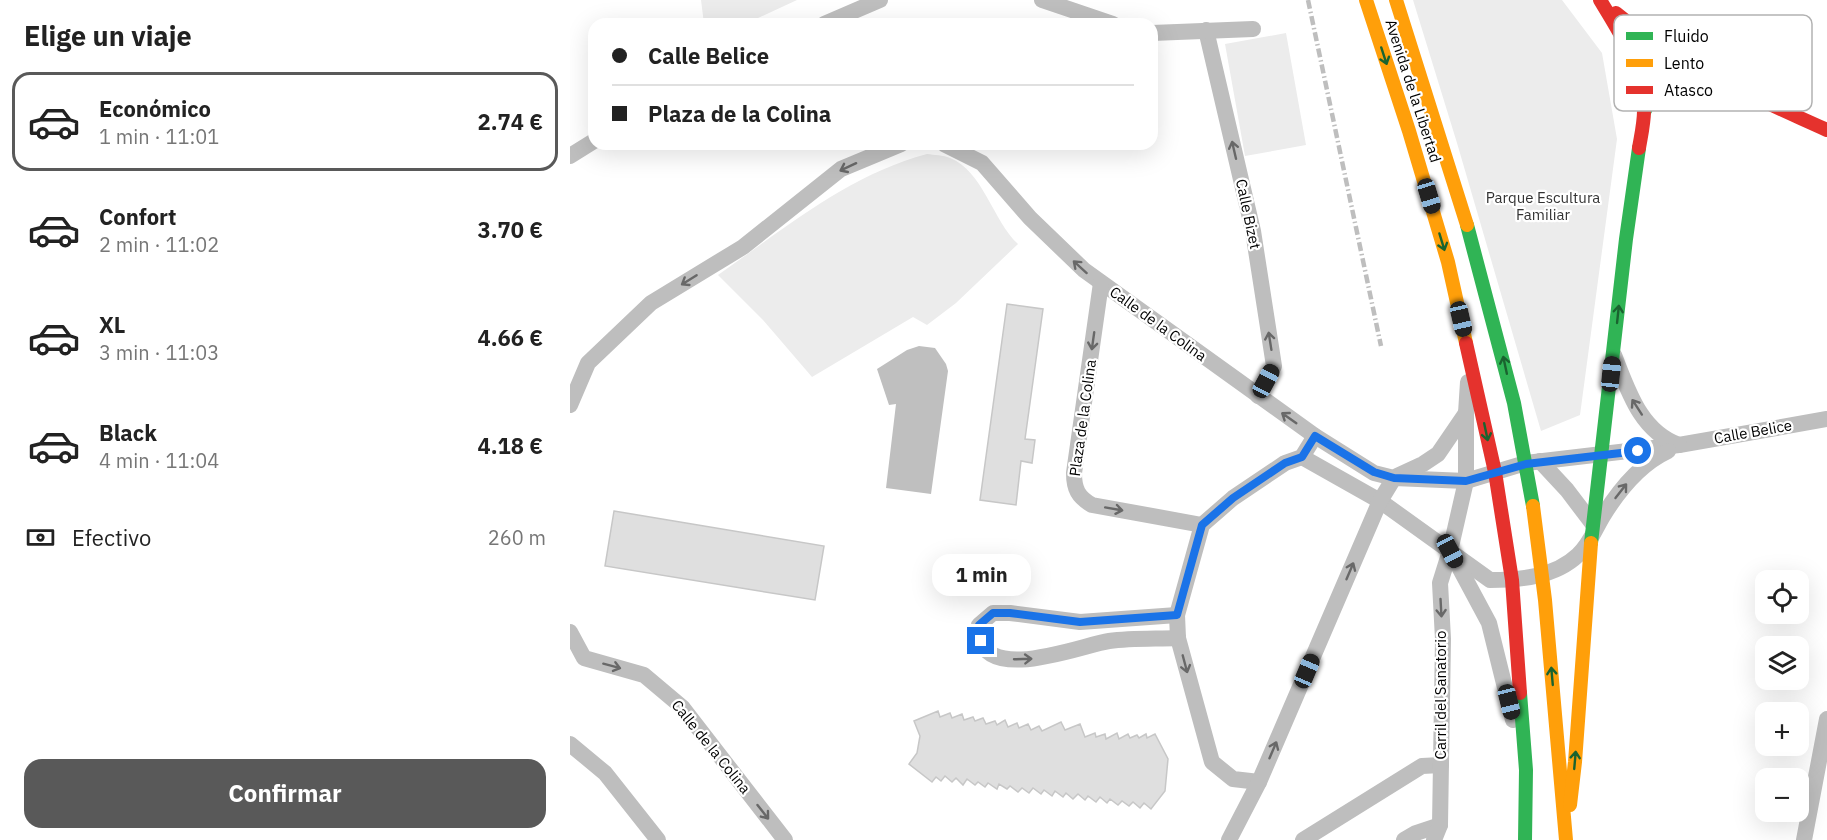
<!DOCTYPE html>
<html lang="es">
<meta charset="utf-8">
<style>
:root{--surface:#fff;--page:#f2f2f2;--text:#222;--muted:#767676;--line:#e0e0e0;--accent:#595959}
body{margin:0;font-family:"IBM Plex Sans",sans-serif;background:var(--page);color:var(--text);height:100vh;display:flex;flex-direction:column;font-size:22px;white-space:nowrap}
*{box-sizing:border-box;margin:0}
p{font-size:20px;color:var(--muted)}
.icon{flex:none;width:33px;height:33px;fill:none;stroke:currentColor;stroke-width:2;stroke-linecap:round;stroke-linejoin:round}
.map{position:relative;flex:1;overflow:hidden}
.side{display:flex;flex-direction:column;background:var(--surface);width:570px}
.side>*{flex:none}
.banner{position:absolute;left:18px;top:18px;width:570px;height:132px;border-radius:18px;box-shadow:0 6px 24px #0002;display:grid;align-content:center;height:132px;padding:0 24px;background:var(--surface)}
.controls{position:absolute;left:1185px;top:570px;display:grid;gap:12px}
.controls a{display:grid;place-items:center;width:54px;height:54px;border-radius:12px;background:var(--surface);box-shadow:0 6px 24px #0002;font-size:30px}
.end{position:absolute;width:27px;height:27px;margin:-14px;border:8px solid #1a73e8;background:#fff;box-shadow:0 0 0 3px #fff}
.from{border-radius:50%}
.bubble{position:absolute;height:42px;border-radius:18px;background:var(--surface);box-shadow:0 6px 24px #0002;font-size:20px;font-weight:800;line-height:42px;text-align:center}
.car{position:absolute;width:18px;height:36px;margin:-18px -9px;border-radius:8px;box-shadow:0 0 4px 2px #0007;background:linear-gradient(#222 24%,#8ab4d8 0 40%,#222 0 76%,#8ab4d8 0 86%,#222 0)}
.banner b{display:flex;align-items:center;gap:21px;height:57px;font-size:22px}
.banner b+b{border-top:2px solid var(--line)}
.banner i{width:15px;height:15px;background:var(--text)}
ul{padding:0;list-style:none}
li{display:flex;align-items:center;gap:18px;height:99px;margin:0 12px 9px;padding:0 12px;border:3px solid transparent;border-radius:18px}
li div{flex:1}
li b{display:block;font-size:22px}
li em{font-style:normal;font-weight:800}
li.active{border-color:var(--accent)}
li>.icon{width:54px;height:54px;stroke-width:1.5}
h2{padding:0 24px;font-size:27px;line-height:72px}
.pay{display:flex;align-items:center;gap:15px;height:66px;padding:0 24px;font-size:22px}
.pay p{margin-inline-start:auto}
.action{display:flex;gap:12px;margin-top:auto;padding:12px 24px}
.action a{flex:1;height:69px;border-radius:18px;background:var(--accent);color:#fff;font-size:24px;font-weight:800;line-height:69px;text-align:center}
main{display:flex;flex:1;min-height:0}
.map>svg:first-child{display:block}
</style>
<main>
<section class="side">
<h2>Elige un viaje</h2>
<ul>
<li class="active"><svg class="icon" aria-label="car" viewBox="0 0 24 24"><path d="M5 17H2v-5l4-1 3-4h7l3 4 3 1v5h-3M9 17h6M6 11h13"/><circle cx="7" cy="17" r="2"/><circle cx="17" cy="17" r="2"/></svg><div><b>Económico</b><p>1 min · 11:01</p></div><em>2.74 €</em></li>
<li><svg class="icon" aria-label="car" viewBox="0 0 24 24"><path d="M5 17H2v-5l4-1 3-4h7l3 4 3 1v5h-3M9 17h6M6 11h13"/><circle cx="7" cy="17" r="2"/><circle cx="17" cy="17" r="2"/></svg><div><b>Confort</b><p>2 min · 11:02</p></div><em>3.70 €</em></li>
<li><svg class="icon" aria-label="car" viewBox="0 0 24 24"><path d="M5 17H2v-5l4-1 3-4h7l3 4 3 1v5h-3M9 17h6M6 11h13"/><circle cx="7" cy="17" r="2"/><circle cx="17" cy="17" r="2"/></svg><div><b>XL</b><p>3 min · 11:03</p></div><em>4.66 €</em></li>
<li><svg class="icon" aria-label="car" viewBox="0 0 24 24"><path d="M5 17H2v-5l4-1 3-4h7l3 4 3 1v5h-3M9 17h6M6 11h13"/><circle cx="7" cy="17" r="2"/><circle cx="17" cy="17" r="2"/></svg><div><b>Black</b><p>4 min · 11:04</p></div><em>4.18 €</em></li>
</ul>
<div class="pay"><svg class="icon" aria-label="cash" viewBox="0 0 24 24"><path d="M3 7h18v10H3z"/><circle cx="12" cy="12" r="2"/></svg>Efectivo<p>260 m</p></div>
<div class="action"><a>Confirmar</a></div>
</section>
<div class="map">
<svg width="1257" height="840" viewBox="0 0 1257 840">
<rect width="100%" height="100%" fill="#fff"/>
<!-- green -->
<g fill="#ececec">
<polygon points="131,0 227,0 175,24 134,24"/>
<polygon points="843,0 992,0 1032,53 1047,139 1010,415 971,431 887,143"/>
<polygon points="716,33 736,145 675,156 655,44"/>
<path d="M357,154C364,155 373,155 380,158C413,171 423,221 448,244L386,303L357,325L343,317L242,377L193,320L148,275C214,229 278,175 357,154Z"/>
</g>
<!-- water -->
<polygon fill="#bfbfbf" points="349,346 365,348 376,364 378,371 361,494 316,488 326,404 319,405 307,369 337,350"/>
<!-- building -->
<g fill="#dfdfdf" stroke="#c7c7c7" stroke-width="1.5">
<polygon points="437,304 473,309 455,439 465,440 462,463 451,461 446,505 410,500"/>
<polygon points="44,511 254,546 245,600 35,566"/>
<polygon points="368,711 370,717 380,713 382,718 392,714 394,720 403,717 405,721 413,718 416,724 425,721 427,725 435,720 438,727 447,723 449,728 458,724 461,730 469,726 472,731 491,722 495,730 510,724 515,737 525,733 526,737 535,734 536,739 547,733 549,739 558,734 560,738 567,735 569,738 576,734 577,738 585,734 598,759 595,791 581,809 574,803 570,808 563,802 559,806 552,801 548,805 540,799 537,803 530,797 526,802 518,796 515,800 508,794 503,799 496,793 493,797 485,791 482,796 474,790 471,794 463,788 459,793 452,788 448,792 440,786 437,789 429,784 427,789 418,783 415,787 408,782 405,785 397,779 393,785 386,778 382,782 375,776 371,781 366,777 362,782 339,764 347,753 350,736 344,721"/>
</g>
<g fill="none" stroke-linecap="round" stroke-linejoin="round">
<!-- street -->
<g stroke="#bebebe" stroke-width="16">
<polyline points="472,0 543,24"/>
<polyline points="254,24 310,0"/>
<polyline points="636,30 683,231 704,366 688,396"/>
<polyline points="582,33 683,29"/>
<polyline points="374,144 412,163 460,218 514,270 745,436 804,473 824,478 896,481 956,463 1109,445 1257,419"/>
<polyline points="0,156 24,141"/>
<path d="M531,283L504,473C504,489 508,497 522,505L632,525"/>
<path d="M1044,355C1058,390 1070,431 1109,445"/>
<polyline points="0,405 18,363 81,303 173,247 271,169 331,144"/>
<path d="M732,457L810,501L920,580C950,580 985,577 1008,555C1020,544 1025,529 1033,516C1049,490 1070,464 1098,451"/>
<polyline points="970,461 997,490 1022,523"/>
<polyline points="827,476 853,464 868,454 896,413"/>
<polyline points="882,554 919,623 943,720"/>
<path d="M607,615L510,622L440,613H423L409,625C410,630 409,635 410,639C422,682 512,645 539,641C562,638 586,639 608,638"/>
<polyline points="0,632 14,658 74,675 112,707 215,840"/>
<polyline points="0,744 35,773 88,840"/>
<polyline points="689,782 663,779 642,762 608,638 607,615 632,525 663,498 715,463 732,457 745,436"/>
<polyline points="659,840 689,782 810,501 824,478"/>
<polyline points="733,840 852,766 871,765"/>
<polyline points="834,840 846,833 870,825"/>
<polyline points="864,840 870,825 873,639 870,583 880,551 896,481 896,413 898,382"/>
<polyline points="1234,840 1257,719"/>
</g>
<!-- fast -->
<g stroke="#30b455" stroke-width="14">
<path d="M1074,112C1084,92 1094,72 1117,65"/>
<polyline points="897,225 944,403 963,506"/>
<polyline points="1021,543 1056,239 1069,148"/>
<polyline points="950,693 956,770 955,840"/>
</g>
<!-- slow -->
<g stroke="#ff9f0a" stroke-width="14">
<polyline points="796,0 839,131 878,262 896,343"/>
<polyline points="826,0 897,225"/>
<polyline points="963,506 975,600 996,840"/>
<polyline points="1000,805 1005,762 1021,543"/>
</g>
<!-- jam -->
<g stroke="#e5322d" stroke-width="14">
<path d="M1030,0C1052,37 1073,66 1074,111C1074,123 1071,136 1069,148"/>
<path d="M1046,13C1110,67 1182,96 1257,130"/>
<polyline points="896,343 925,472 942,580 950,693"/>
</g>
<!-- rail -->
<polyline stroke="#bebebe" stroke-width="4.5" stroke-dasharray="9 3 1.5 3" stroke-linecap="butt" points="738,0 811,346"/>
</g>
<!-- one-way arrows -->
<defs><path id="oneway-shaft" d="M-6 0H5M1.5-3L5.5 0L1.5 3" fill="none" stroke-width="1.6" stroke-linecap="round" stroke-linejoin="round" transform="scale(1.5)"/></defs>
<g stroke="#1a632f">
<use href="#oneway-shaft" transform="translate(814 56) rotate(72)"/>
<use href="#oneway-shaft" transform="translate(872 242) rotate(73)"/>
<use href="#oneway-shaft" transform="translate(1048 314) rotate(-84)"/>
<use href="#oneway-shaft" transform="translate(935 365) rotate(-102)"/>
<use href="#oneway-shaft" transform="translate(916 432) rotate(78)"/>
<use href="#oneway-shaft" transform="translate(982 676) rotate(-95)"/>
<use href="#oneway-shaft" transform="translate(1005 760) rotate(-85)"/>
</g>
<g stroke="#686868">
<use href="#oneway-shaft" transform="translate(664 150) rotate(-103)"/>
<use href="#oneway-shaft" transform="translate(278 167) rotate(155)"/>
<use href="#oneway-shaft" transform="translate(510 267) rotate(-138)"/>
<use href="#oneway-shaft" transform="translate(119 280) rotate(148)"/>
<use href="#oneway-shaft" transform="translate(523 341) rotate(98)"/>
<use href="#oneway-shaft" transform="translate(700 341) rotate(-99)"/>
<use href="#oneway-shaft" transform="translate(1067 407) rotate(-123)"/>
<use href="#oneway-shaft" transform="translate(719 418) rotate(-145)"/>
<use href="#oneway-shaft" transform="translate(1051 491) rotate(-52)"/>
<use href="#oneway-shaft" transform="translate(544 509) rotate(10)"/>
<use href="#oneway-shaft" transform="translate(780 571) rotate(-67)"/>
<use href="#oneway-shaft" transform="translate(871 608) rotate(87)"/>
<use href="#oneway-shaft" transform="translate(453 659) rotate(-2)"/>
<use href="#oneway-shaft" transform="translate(615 664) rotate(75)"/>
<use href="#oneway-shaft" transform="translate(42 666) rotate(15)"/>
<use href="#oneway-shaft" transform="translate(703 750) rotate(-67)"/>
<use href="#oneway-shaft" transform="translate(193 812) rotate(52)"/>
</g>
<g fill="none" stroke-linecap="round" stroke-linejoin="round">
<!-- route -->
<polyline stroke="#1a73e8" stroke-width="8" points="411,641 409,625 423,613 440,613 510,622 607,615 632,525 663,498 715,463 732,457 745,436 804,472 824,478 896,481 956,464 1068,451"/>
</g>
<g text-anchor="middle" stroke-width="4.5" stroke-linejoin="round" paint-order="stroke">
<!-- street labels -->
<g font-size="15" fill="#000" stroke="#fff">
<text transform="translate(843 91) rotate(72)" y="5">Avenida de la Libertad</text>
<text transform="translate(678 214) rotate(78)" y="5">Calle Bizet</text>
<text transform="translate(588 324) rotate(36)" y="5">Calle de la Colina</text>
<text transform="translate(513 418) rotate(-82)" y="5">Plaza de la Colina</text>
<text transform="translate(1183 432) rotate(-10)" y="5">Calle Belice</text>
<text transform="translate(871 695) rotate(-90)" y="5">Carril del Sanatorio</text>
<text transform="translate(141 747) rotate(51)" y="5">Calle de la Colina</text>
</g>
<!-- park labels -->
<g font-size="15" fill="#333" stroke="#fff">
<text x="973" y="203">Parque Escultura<tspan x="973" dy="17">Familiar</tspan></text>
</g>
</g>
<!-- legend -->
<rect x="1044" y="15" width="198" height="96" rx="9" fill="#fff" stroke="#b2b2b2" stroke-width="1.5"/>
<rect x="1056" y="32" width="27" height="8" fill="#30b455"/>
<rect x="1056" y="59" width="27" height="8" fill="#ff9f0a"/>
<rect x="1056" y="86" width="27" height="8" fill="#e5322d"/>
<g font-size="16" fill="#000">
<text x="1094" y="42">Fluido</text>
<text x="1094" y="69">Lento</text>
<text x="1094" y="96">Atasco</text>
</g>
</svg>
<div class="controls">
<a><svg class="icon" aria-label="locate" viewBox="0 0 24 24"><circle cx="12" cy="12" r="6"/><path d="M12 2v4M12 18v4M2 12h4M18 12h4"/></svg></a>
<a><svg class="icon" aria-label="layers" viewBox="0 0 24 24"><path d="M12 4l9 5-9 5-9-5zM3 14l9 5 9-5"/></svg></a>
<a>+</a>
<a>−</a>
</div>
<i class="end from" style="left:1068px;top:451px"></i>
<i class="end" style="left:411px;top:641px"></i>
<div class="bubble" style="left:362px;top:554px;width:99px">1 min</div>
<i class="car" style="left:859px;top:196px;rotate:163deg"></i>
<i class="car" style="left:891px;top:319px;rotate:167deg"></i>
<i class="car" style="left:1041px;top:374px;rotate:6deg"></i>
<i class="car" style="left:696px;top:381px;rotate:28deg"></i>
<i class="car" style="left:880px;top:551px;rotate:152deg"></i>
<i class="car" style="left:737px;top:671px;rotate:23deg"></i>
<i class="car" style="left:939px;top:702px;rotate:166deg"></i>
<div class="banner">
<b><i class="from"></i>Calle Belice</b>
<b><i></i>Plaza de la Colina</b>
</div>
</div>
</main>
